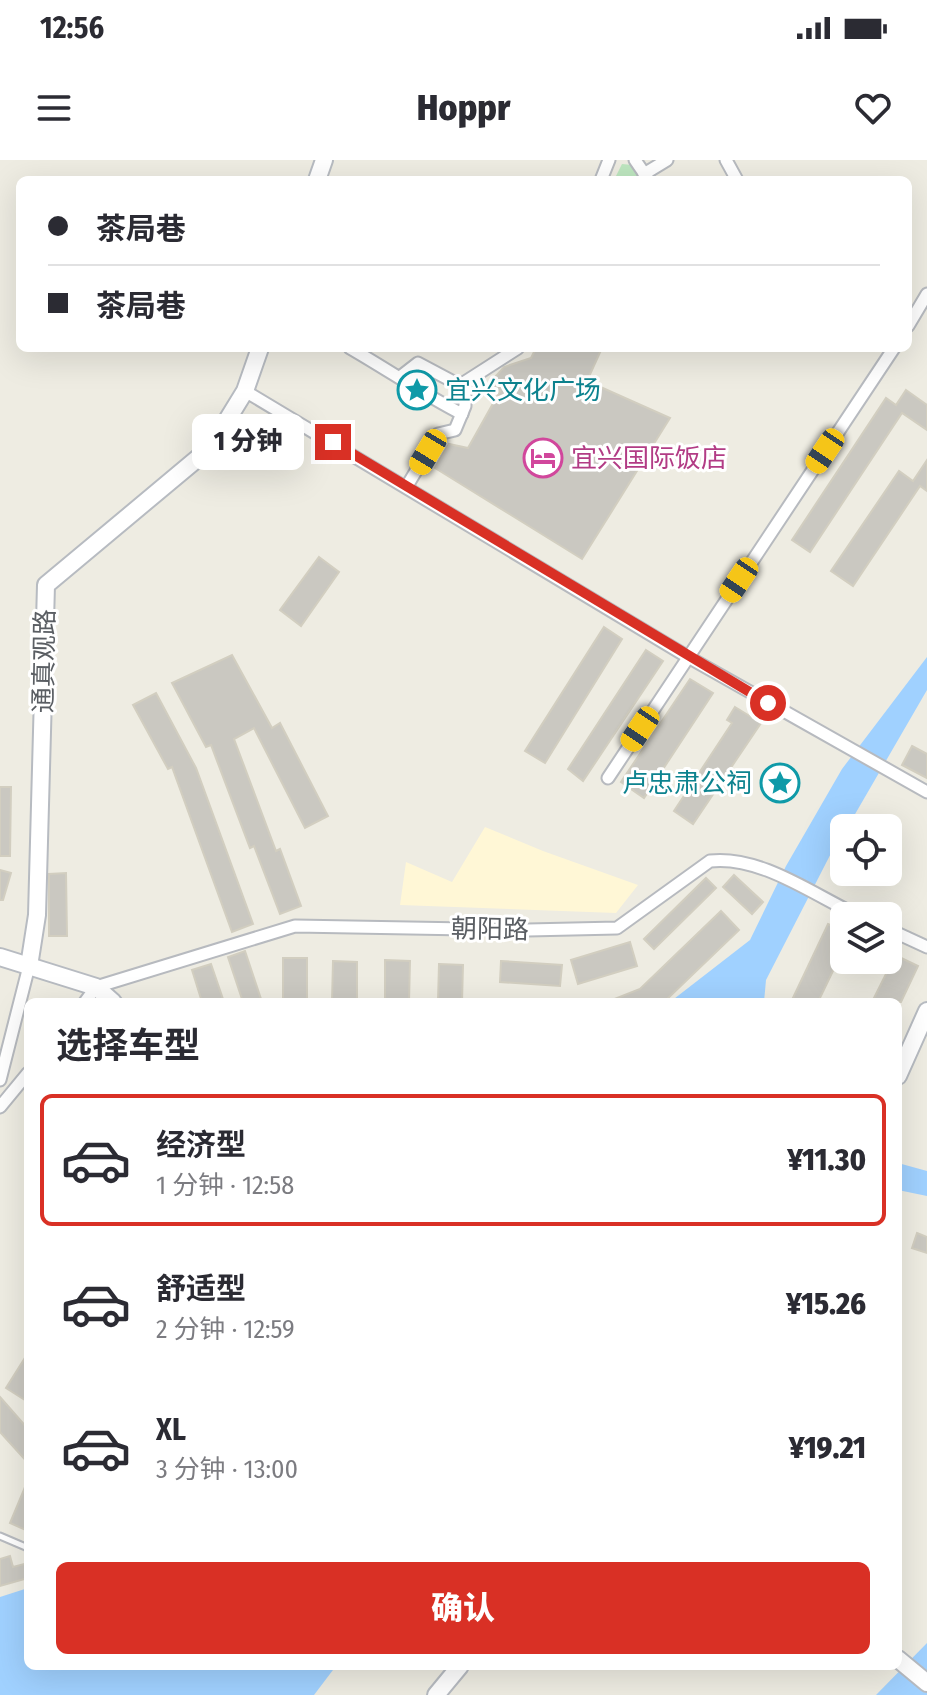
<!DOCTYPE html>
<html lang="zh">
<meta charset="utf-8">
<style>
:root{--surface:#fff;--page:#f7f7f7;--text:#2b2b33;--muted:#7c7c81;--line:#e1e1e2;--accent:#d93025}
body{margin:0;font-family:"Fira Sans Condensed","Noto Sans SC",sans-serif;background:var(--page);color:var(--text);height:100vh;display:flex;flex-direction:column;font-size:30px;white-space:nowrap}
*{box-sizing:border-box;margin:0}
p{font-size:26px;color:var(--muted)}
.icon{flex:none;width:44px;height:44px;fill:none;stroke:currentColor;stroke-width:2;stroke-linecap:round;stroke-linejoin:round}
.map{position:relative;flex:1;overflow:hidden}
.panel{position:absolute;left:24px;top:838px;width:878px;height:672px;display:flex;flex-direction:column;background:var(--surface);border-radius:12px;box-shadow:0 8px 32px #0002}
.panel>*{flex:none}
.top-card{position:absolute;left:16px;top:16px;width:896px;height:176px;border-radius:12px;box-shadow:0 8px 32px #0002;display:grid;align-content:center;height:176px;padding:0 32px;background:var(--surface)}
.buttons{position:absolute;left:830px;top:654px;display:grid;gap:16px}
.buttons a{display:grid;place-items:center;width:72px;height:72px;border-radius:12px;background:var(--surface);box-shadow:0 8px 32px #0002;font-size:40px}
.end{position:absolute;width:36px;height:36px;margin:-18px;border:10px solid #d93025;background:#fff;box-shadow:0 0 0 4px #fff}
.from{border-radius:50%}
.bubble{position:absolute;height:56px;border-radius:12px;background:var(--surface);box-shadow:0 8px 32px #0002;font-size:26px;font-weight:800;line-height:56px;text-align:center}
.car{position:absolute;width:24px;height:48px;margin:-24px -12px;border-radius:10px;box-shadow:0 0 6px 2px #0007;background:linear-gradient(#f5c518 24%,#345 0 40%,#f5c518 0 76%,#345 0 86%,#f5c518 0)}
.top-card b{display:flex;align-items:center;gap:28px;height:76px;font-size:30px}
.top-card b+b{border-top:2px solid var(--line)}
.top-card i{width:20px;height:20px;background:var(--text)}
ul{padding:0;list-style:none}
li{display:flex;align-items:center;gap:24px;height:132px;margin:0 16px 12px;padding:0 16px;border:4px solid transparent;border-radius:12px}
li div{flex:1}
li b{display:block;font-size:30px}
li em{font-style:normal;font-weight:800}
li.current{border-color:var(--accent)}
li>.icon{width:72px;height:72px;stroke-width:1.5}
h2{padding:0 32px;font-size:36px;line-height:96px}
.button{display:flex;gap:16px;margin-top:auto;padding:16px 32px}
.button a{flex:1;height:92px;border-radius:12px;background:var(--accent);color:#fff;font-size:32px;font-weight:800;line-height:92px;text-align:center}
.status{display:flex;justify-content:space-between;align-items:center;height:56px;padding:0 40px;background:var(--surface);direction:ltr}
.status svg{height:22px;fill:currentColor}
header{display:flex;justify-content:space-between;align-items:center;height:104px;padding:0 32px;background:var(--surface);font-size:36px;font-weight:800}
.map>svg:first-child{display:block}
</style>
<div class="status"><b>12:56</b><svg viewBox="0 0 49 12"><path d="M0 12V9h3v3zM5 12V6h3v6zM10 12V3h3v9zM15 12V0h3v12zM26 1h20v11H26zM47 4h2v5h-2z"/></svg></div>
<header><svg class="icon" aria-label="menu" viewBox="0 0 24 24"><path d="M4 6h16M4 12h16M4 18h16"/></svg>Hoppr<svg class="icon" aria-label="heart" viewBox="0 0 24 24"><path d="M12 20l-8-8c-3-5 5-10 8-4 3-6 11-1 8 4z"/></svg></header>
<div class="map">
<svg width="927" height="1535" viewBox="0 0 927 1535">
<rect width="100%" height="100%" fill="#eeece2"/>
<!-- commercial -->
<polygon fill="#fff7d6" points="485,667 543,691 638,725 616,753 400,745 406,702 452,722"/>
<!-- green -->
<polygon fill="#bde6bf" points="622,4 632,5 641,20 614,20"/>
<!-- water -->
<g fill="#a0d1ff">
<polygon points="927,497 927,530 847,668 844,668 766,820 764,842 670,842 750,780 786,706 842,609"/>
<polygon points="898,1003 927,1011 927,1036 898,1030"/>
<polygon points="28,1428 28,1506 336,1506 314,1535 0,1535 0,1437"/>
<polygon points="927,1483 927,1535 876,1535"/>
</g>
<!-- building -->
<g fill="#cac8c1" stroke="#d2cec0" stroke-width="2">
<polygon points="536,188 602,188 587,221 670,258 582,399 435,308 449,284 468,288 500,231 486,227 504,207 531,198"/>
<polygon points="906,230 927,245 927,270 902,253 810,392 792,380 886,238 896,245"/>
<polygon points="927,300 927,331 920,326 853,426 831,411 899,311 913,321"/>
<polygon points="319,397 339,412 301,466 280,450"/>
<polygon points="604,467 622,479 545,603 525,591"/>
<polygon points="646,490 663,501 583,621 568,609"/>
<polygon points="232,495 272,568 280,563 328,656 305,668 254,568 234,579 276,691 280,689 301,746 280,754 254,686 250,688 211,585 206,587 172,523"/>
<polygon points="690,519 713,533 644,638 621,622"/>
<polygon points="156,533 196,608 253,764 232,772 172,607 168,609 133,545"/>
<polygon points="735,547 761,563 693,664 674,651 732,563 727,560"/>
<polygon points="912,586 927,594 927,618 902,605"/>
<polygon points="0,627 11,627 10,696 0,696"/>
<polygon points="0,710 11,713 3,740 0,740"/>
<polygon points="66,713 67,776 49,776 49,714"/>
<polygon points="734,715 763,742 752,754 723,727"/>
<polygon points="706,718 716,728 654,789 644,779"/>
<polygon points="721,751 739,770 664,842 607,842 640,829"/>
<polygon points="828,764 844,771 844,788 818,842 791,842"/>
<polygon points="630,782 637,806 578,824 571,800"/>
<polygon points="245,791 262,842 243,842 228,797"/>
<polygon points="895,795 918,806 901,842 872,842 887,812 864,800 893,800"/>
<rect x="283" y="798" width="24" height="44"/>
<polygon points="385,800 410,801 409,842 385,842"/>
<polygon points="333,801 357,802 357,842 332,842"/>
<polygon points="501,801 562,805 560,826 500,822"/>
<polygon points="211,804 224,842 202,842 192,810"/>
<polygon points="439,804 463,805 462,842 438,842"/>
<polygon points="917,1073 927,1077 927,1093 912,1088"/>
<polygon points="28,1193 28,1242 6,1228"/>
<polygon points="0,1237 28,1269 28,1303 0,1272"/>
<polygon points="28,1320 28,1371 10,1363"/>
<polygon points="10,1396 13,1407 28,1403 28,1418 0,1426 0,1399"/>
</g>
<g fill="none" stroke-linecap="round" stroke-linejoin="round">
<defs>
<polyline id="lane" points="0,1376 28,1388"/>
<g id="street">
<polyline points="635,0 648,19"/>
<polyline points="726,0 737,20"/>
<polyline points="644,14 667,0"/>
<polyline points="601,20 609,0"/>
<polyline points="908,166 927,134"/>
<path d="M350,188C388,210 423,234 462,254"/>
<polyline points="400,217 418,203 465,228"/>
<polyline points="245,231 688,497 927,632"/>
<polyline points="407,326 438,274 455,270 465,246 465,222 518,188"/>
<polyline points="608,618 894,188"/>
<polyline points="888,769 927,787"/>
<path d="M85,842L96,827L295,766L528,770L617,768L710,701C761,695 815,736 859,756"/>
<polyline points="0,920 29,806"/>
<polyline points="0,947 28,913"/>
</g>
<g id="secondary">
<polyline points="317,20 324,0"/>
<polyline points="0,797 96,827 113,842"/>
<polyline points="29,806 37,755 46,425 210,288 245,231 260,188"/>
<polyline points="898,916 927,851"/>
<polyline points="898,1499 927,1523"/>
<polyline points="436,1535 460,1506"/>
</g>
</defs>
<!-- lane casing -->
<use href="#lane" stroke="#b7babf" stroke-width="9"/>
<!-- street casing -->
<use href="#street" stroke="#b7babf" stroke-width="15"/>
<!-- secondary casing -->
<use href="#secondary" stroke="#b7bbc1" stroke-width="20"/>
<!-- lane -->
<use href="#lane" stroke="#fff" stroke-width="5"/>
<!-- street -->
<use href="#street" stroke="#fff" stroke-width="11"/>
<!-- secondary -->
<use href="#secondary" stroke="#fff" stroke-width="16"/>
</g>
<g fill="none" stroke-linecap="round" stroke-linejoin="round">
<!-- route -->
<polyline stroke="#d93025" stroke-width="10" points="333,282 768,543"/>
</g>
<!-- icons -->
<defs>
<symbol id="sight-ring" viewBox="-11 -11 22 22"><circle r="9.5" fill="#fff" stroke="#0f9aa8" stroke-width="1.5"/><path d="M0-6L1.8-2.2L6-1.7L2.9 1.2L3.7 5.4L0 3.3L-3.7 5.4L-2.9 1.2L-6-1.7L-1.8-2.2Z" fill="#0f9aa8"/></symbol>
<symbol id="hotel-ring" viewBox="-11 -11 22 22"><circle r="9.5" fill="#fff" stroke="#d1479c" stroke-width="1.5"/><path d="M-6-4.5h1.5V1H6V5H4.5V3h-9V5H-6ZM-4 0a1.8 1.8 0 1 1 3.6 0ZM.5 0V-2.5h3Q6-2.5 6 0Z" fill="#d1479c"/></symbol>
</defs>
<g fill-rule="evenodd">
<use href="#sight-ring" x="395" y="208" width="44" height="44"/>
<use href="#hotel-ring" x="521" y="276" width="44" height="44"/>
<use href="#sight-ring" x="758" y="601" width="44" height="44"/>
</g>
<g text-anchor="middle" stroke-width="6" stroke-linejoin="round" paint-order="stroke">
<!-- culture labels -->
<g font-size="26" fill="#0d838f" stroke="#fff" text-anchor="start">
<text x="445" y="239">宜兴文化广场</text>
<text x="752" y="632" text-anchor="end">卢忠肃公祠</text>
</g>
<!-- hotel labels -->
<g font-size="26" fill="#b23c85" stroke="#fff" text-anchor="start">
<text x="571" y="307">宜兴国际饭店</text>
</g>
<!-- street labels -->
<g font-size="26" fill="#5a5e63" stroke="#fff">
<text transform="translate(44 501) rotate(-89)" y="9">通真观路</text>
<text transform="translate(490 769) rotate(1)" y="9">朝阳路</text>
</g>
</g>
</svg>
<div class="buttons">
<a><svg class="icon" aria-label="locate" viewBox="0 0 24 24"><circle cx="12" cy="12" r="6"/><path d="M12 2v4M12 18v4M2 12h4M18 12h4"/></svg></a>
<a><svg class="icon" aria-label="layers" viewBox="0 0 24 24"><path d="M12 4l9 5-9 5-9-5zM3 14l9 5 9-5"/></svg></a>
</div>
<i class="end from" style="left:768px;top:543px"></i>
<i class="end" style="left:333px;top:282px"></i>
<div class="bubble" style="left:192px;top:254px;width:112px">1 分钟</div>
<i class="car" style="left:825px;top:291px;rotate:214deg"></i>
<i class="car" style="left:428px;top:292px;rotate:211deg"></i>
<i class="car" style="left:739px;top:420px;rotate:214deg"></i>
<i class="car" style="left:640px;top:569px;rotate:214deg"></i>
<div class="top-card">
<b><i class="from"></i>茶局巷</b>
<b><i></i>茶局巷</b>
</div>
<section class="panel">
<h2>选择车型</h2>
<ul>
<li class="current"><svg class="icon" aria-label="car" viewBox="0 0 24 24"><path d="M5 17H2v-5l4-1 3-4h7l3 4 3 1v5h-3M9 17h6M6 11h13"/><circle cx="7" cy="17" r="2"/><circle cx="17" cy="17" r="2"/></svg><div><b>经济型</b><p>1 分钟 · 12:58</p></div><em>¥11.30</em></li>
<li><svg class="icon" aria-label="car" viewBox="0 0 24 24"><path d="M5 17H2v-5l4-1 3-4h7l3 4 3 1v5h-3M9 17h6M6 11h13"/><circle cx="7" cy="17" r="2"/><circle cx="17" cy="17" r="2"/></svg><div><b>舒适型</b><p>2 分钟 · 12:59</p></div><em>¥15.26</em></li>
<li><svg class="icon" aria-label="car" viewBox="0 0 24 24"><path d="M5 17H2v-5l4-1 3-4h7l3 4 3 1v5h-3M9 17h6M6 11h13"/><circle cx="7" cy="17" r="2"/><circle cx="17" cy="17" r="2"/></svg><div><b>XL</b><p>3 分钟 · 13:00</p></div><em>¥19.21</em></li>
</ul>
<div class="button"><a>确认</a></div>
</section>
</div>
